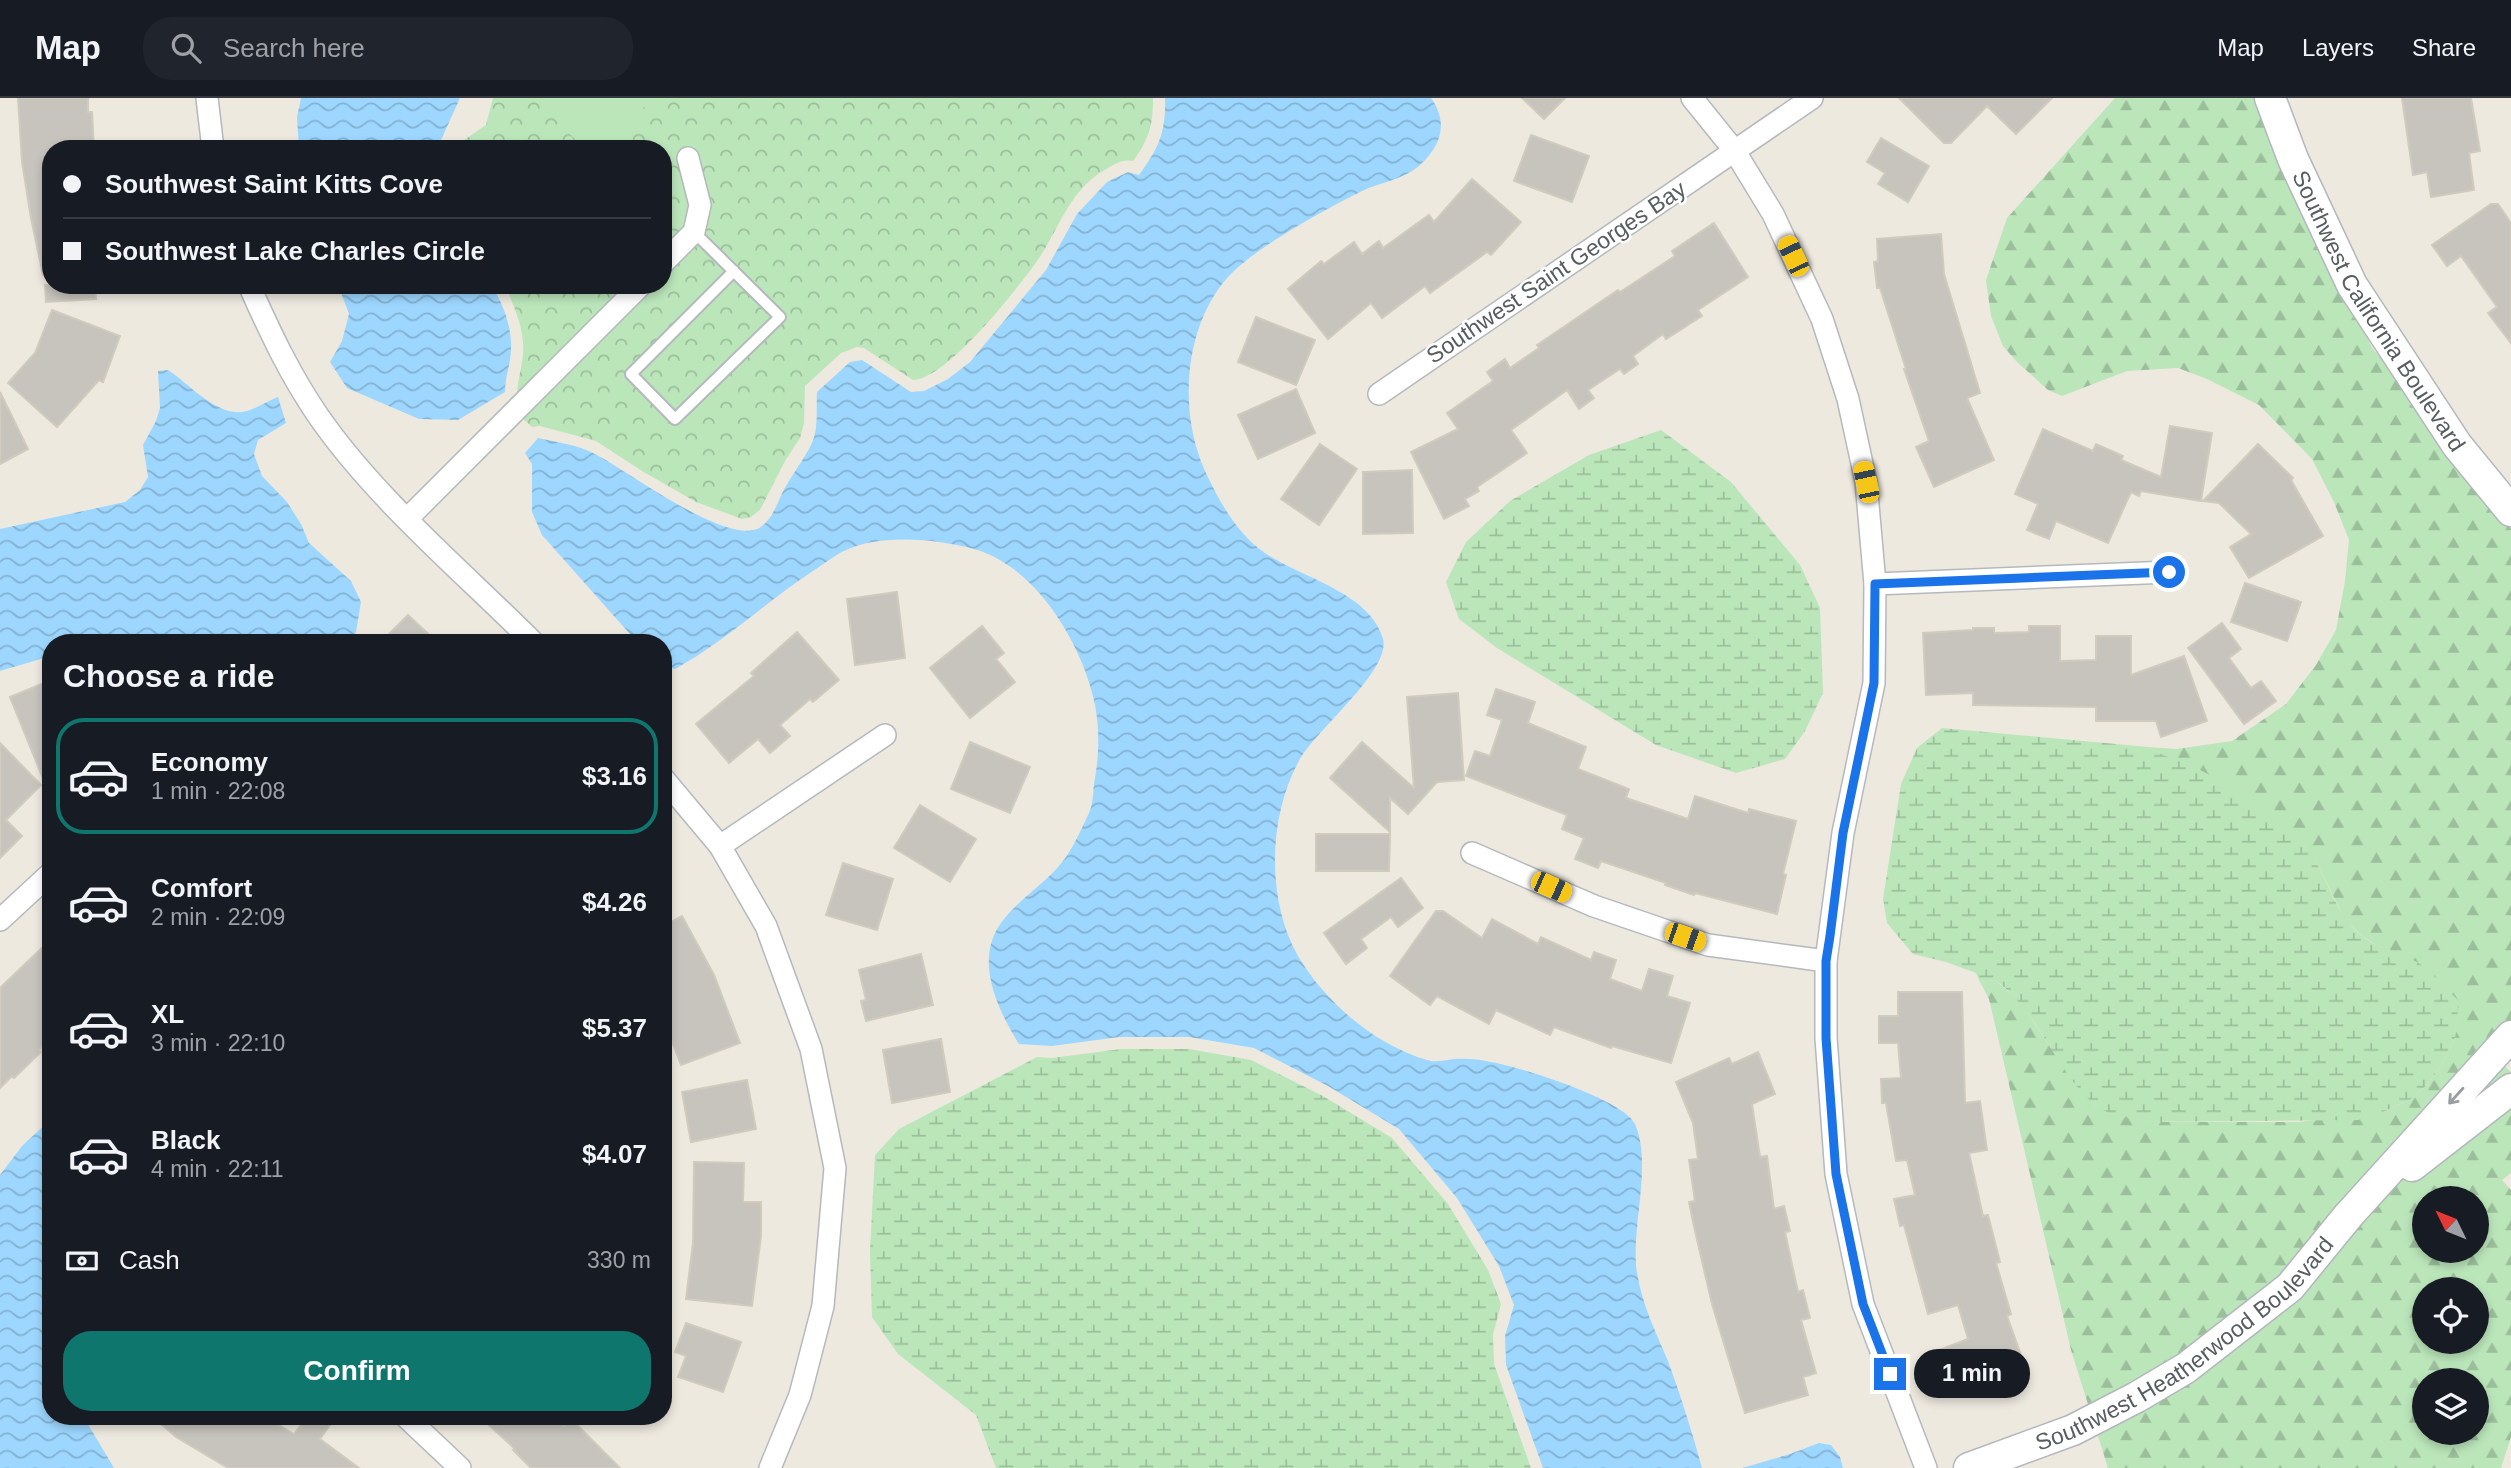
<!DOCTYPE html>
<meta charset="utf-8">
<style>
:root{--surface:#171b24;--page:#20242c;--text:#f1f3f6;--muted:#9ea1a6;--line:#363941;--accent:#0f766e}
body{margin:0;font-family:Helvetica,sans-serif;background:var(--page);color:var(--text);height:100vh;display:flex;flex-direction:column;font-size:26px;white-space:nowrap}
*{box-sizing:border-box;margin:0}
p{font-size:23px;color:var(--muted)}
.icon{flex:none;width:38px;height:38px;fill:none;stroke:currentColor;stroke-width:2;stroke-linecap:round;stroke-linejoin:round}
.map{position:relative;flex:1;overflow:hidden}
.details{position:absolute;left:42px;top:536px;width:630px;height:791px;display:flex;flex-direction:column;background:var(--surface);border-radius:28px;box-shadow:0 4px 10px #0003}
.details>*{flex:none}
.guide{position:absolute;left:42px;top:42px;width:630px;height:154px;border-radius:28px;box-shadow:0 4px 10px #0003;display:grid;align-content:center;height:154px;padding:0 21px;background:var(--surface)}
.needle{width:46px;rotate:313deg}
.fabs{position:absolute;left:2412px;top:1088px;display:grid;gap:14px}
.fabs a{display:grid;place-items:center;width:77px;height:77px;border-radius:50%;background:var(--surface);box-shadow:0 4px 10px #0003;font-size:35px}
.end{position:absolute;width:32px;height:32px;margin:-16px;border:9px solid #1a73e8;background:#fff;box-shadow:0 0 0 4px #fff}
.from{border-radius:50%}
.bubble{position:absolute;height:49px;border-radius:24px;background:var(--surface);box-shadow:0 4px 10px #0003;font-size:23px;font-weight:700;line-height:49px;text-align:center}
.car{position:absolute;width:21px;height:42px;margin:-21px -10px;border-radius:9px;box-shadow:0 0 5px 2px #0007;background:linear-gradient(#f5c518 24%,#345 0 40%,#f5c518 0 76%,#345 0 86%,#f5c518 0)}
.guide b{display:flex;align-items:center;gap:24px;height:66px;font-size:26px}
.guide b+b{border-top:2px solid var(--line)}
.guide i{width:18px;height:18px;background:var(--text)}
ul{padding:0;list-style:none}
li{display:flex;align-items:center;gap:21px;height:116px;margin:0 14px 10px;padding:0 7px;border:4px solid transparent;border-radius:28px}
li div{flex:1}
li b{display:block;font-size:26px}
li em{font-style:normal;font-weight:700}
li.active{border-color:var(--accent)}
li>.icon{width:63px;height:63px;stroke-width:1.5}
h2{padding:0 21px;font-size:32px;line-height:84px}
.pay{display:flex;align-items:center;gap:18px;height:77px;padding:0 21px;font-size:26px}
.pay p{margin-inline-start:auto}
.primary-button{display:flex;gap:14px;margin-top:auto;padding:14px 21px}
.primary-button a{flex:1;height:80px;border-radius:28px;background:var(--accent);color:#fff;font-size:28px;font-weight:700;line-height:80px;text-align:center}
header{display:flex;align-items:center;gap:42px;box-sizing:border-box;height:98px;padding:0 35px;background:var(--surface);border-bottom:2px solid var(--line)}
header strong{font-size:33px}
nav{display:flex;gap:38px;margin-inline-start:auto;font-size:24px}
.search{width:490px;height:63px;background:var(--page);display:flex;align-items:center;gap:18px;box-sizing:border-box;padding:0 24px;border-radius:28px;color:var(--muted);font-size:26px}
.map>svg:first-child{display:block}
</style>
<header>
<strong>Map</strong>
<div class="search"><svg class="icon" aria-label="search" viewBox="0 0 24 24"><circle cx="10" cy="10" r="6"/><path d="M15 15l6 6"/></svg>Search here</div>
<nav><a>Map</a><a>Layers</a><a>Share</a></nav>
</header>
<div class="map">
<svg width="2511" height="1370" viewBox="0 0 2511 1370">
<defs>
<pattern id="forest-firs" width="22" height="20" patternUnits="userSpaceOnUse" patternTransform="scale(1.75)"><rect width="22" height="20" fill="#bbe6ba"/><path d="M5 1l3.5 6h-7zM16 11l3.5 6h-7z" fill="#9bbe9b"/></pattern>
<pattern id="wetland-marsh" width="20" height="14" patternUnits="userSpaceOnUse" patternTransform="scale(1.75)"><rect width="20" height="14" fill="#bbe6ba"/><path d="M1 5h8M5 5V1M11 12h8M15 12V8" fill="none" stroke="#9bbe9b"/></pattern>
<pattern id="park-crowns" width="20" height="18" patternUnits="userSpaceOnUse" patternTransform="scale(1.75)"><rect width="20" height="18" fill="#bbe6ba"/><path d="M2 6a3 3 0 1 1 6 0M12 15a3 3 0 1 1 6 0" fill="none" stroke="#9bbe9b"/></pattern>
<pattern id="water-waves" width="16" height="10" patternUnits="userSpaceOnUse" patternTransform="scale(1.75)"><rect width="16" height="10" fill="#9dd7ff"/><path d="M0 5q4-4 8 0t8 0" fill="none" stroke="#83b2d2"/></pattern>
</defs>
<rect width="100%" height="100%" fill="#ede9df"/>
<!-- forest -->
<path fill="url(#forest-firs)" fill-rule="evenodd" d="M2115,0H2257L2372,250L2407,291L2448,354L2511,431V945L2497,960L2511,974V1075L2502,1082L2511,1092V1339L2501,1370H2108L2071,1252L1989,901L1980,884L1995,882L2021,904L2048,946L2080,990L2096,1008L2146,1024H2299L2385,1013L2411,1001L2428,986L2443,965L2455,940L2458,903L2419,866L2378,848L2362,838L2345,822L2319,769L2305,749L2187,666L2165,660L2148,649L2176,651L2232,643L2286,606L2316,567L2336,532L2345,483L2349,442L2334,404L2312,361L2259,307L2207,281L2178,270L2127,273L2062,298L2048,292L2017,264L2003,248L1991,218L1986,182L2007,120ZM2424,1101H2476V1153H2424ZM2424,1192H2476V1244H2424ZM2424,1283H2476V1335H2424Z"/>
<!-- wetland -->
<g fill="url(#wetland-marsh)">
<polygon points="1661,332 1731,384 1800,467 1820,510 1823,595 1805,633 1785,661 1736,675 1656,647 1497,550 1459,521 1446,484 1466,444 1510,403 1589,357"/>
<path d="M1942,630L2148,649C2162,658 2172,660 2187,666C2225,682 2278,717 2305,749C2329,776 2332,815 2362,838C2379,852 2402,854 2420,866C2434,875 2446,891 2459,903L2455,940L2443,965L2428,986L2411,1001L2385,1013L2358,1022L2146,1024C2130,1020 2109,1018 2095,1007C2054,972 2040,914 1995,882L1980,884L1976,875L1946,864L1913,856L1887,825L1883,801L1901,686L1917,650Z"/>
<polygon points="1121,951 1189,951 1251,962 1323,998 1392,1040 1448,1106 1488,1172 1501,1206 1493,1237 1494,1266 1531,1370 996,1370 976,1317 898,1256 872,1219 870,1153 875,1057 899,1031 1037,959 1052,960"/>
</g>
<!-- park -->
<path fill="url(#park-crowns)" d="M493,0H1153C1153,27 1149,42 1133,63C1123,61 1117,65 1108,70C1069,90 1059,133 1035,166C1015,193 947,281 913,282L864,250L857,249L841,255L805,288L804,325L800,340L785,363L760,412L751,419L742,421L696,404L642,373L596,343L540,328L532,329L508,307L517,299C517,284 522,270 523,256C525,231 514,209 505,187H663V51H451L486,27Z"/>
<!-- pitch -->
<polygon fill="#bbe6ba" points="533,0 653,0 604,51 585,51"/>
<!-- water -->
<g fill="url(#water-waves)">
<polygon points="301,0 460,0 437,51 299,51 297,19"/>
<path d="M1165,0H1431C1448,24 1442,46 1421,66C1406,81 1381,84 1362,93C1326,111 1264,145 1235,172C1184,220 1177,311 1205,373C1219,403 1237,436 1265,455C1300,479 1371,495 1383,541C1391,572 1317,631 1300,661C1268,717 1266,802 1298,858C1325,904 1375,947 1427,962C1436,965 1445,962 1454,961C1466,960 1480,961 1491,964C1520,969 1623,1001 1635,1026C1653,1067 1630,1132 1637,1175C1642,1206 1656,1235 1668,1263C1681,1298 1692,1334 1702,1370H1543L1506,1267L1505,1238L1514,1207L1499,1168L1457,1100L1399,1031L1328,988L1254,950L1189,939H1119L1052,948L1019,946C1002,919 982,879 991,846C1000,811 1042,791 1063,763C1073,750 1081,732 1088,717C1093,708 1093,696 1094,686C1099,660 1100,632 1095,607C1083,547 1036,468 974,451C937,441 879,435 844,453C833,458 823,467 813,473C766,504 724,544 675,571L663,567V544H637L542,437L532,414V366L525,355L538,340C556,344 579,347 595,356C626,372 723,445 757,431C773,424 778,401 786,388C794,374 804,361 811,347C819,331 816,311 817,294L850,264L862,262L911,294L924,293L948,281L970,264L1046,172L1077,116L1107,84L1128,74L1139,77C1159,50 1166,34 1165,0Z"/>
<path d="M338,187H491C503,204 512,230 511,250C511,265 505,279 505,294L458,322L419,321L347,290L330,264L342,243L349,216Z"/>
<path d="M168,272C190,286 218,321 247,313C257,310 268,303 278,299L286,325L258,342L254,356L262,378L287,404L301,426L309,445L351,483L361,504L356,534L348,544H51V558L0,573V431L125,404L140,392L148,379L143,347L156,323L160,310L158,273Z"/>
<polygon points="51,1021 51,1318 83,1318 114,1370 0,1370 0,1077 22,1048"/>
<polygon points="1819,1345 1831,1347 1840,1359 1843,1370 1742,1370 1790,1356"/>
</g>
<!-- building -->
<g fill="#c7c4bd" stroke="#d1cbbe" stroke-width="2">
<polygon points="18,0 88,0 88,14 92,14 94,51 51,51 51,177 43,177 31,120 22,64"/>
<polygon points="1522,0 1565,0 1544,21"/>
<polygon points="1899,0 2052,0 2016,36 1987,8 1951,45 1944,45"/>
<polygon points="2402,0 2471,0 2480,53 2469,55 2474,92 2431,99 2427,74 2413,77"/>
<polygon points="1531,37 1589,58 1572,104 1514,83"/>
<polygon points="1881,40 1929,68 1908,104 1878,86 1885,75 1867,64"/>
<polygon points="1472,81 1521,124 1491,157 1487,154 1430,195 1425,188 1382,220 1371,205 1328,241 1288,191 1321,163 1324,166 1354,144 1362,156 1379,143 1383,150 1429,117 1434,124"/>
<polygon points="2491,106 2498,106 2511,125 2511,245 2488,215 2497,209 2461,158 2447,168 2432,147"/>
<polygon points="1714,125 1748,179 1698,212 1702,218 1666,241 1663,236 1633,258 1638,266 1624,276 1620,271 1588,292 1594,300 1579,311 1567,292 1511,332 1527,355 1477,389 1479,393 1465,401 1469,408 1444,421 1411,354 1458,331 1447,315 1493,283 1487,274 1505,261 1510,270 1539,250 1537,247 1618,192 1620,194 1675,158 1672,153"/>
<polygon points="1941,136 1944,176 1980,295 1967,300 1994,362 1934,389 1916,349 1929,343 1904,271 1906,271 1880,190 1877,190 1874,164 1878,163 1877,141"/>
<polygon points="45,187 95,187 96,201 46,204"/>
<polygon points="52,212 120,238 103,284 99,282 57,329 8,285 35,255"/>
<polygon points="1256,219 1315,242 1296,287 1238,264"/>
<polygon points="1296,291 1315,335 1258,361 1238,317"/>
<polygon points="0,294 28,351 0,366"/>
<polygon points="2170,328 2212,335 2201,403 2141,393 2139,398 2131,394 2108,445 2056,423 2049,441 2027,432 2038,406 2015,396 2043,331 2093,353 2096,346 2123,358 2121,362 2161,379"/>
<polygon points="1320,346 1357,371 1319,427 1281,401"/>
<polygon points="2258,346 2293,380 2291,382 2323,438 2249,480 2230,449 2251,436 2219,405 2203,403"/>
<polygon points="1412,372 1413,435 1363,436 1363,374"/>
<polygon points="2245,485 2301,504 2287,543 2231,524"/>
<polygon points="897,494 905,560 855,567 847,501"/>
<polygon points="408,517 437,544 381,544"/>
<polygon points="2222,525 2241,551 2229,560 2251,590 2261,583 2276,603 2244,626 2188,550"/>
<polygon points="982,528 1004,555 996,561 1015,584 970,620 930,570"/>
<polygon points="2029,528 2060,528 2060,563 2096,562 2096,538 2131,538 2131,577 2184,558 2207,623 2161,639 2156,623 2096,623 2096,609 1973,607 1973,595 1926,597 1923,535 1973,532 1973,530 1994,530 1994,535 2029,534"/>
<polygon points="797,534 839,582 813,604 810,601 780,627 790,638 770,655 758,641 729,665 696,626 754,578 751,575"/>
<polygon points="46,584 51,596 50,698 10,599"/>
<polygon points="1496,591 1535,604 1528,625 1586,649 1578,671 1629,691 1626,700 1688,721 1695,698 1748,715 1749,711 1796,723 1783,776 1786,777 1777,816 1695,795 1694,797 1665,787 1666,785 1601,763 1598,770 1575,761 1584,740 1562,731 1567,717 1466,678 1475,653 1490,658 1502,622 1487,617"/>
<polygon points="1458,595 1464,682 1437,684 1408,716 1390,700 1390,734 1330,680 1362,644 1414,690 1407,599"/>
<polygon points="970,644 1030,669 1010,715 951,691"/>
<polygon points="0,645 41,687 6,722 22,738 0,760"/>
<polygon points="920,707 976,741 950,784 894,750"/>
<polygon points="1316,736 1390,736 1389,773 1316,773"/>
<polygon points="843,765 893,781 877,832 826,817"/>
<polygon points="1401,780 1423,810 1398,829 1391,819 1361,841 1367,850 1346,866 1324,835"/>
<polygon points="1436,813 1443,813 1482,840 1492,821 1538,846 1541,839 1591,862 1594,854 1616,862 1610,881 1642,893 1649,871 1673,878 1667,898 1690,905 1671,965 1612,948 1611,950 1554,929 1550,937 1496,912 1489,926 1437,898 1430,907 1390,878"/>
<polygon points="682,818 714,877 740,945 681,967 663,920 663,828"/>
<polygon points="51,841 51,940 39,952 41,954 14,980 12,978 0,990 0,890"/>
<polygon points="921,856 933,907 866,923 861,903 866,902 859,872"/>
<polygon points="1898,894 1962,894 1965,1005 1980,1003 1987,1052 1969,1055 1983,1118 1988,1117 2000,1164 1996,1165 2011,1216 2007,1218 2027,1274 1982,1290 1972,1262 1946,1272 1939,1252 1968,1241 1958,1207 1928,1216 1904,1127 1900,1128 1894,1101 1915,1097 1907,1062 1896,1063 1886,1005 1882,1005 1881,981 1901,980 1898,945 1879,945 1879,918 1898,918"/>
<polygon points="941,941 950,994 892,1005 883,952"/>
<polygon points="1758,954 1775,996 1752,1006 1760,1059 1767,1058 1774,1111 1784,1108 1790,1133 1785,1134 1798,1194 1803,1192 1810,1220 1801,1222 1816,1275 1803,1279 1808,1297 1745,1315 1712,1206 1695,1133 1689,1104 1695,1103 1689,1062 1698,1061 1693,1025 1676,984 1729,960 1732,966"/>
<polygon points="747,982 756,1031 691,1044 682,994"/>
<polygon points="694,1064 744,1065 743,1104 761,1104 761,1138 752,1208 686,1201 693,1145"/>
<polygon points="686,1225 741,1244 723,1294 678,1279 686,1258 675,1254"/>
<polygon points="152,1318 263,1318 294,1336 308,1318 318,1318 330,1327 320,1341 359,1370 228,1370 176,1339"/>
<polygon points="479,1318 553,1318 564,1328 571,1321 620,1370 531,1370 513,1352 515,1351"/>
</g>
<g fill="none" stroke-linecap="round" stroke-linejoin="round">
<defs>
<polyline id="lane" points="694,134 780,219 675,321 631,276 734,173"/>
<g id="street">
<polyline points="207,0 213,51"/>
<polyline points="1692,0 1734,52 1773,116 1822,221 1848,301 1866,384 1875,486 1874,585 1843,735 1826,863 1826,940 1836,1076 1863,1206 1926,1370"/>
<polyline points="663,165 694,134 700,107 688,60"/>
<path d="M249,187C270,234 290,277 319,319C376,401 463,474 533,544"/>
<polyline points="1379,296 1812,0"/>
<polyline points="407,421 641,187"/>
<polyline points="1875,486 2169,474"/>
<polyline points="663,680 720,748 766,828 811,951 835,1070 823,1208 800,1297 770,1370"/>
<polyline points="720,748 885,637"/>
<polyline points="1472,755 1594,808 1708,847 1826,863"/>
<polyline points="0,822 51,775"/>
<polyline points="405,1318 460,1370"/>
</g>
<g id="secondary">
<path id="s1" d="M2270,0L2293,61L2352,187L2457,347L2511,413"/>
<polyline points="2412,1068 2511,991"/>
<path id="s2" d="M1969,1370L2073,1332L2137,1299L2186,1270L2290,1189L2348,1118L2511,938"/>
</g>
</defs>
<!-- lane casing -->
<use href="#lane" stroke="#b5b8bd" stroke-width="14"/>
<!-- street casing -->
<use href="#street" stroke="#b5b8bd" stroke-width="24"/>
<!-- secondary casing -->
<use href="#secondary" stroke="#b3b7bd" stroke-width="33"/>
<!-- lane -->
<use href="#lane" stroke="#fff" stroke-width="10"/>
<!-- street -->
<use href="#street" stroke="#fff" stroke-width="21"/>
<!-- secondary -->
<use href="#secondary" stroke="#fff" stroke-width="30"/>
</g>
<!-- one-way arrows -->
<defs><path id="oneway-shaft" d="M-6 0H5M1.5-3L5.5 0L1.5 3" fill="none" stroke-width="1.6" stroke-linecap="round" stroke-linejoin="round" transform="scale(1.75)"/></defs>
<use stroke="#9b9ea0" href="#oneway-shaft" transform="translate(2456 998) rotate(132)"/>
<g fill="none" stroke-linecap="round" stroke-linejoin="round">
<!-- route -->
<polyline stroke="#1a73e8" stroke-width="9" points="1890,1276 1863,1206 1836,1076 1826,940 1826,863 1830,838 1843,735 1874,585 1875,486 2169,474"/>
</g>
<g text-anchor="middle" stroke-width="5" stroke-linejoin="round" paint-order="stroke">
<!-- street labels -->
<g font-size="23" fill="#585d61" stroke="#fff">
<text transform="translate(1556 174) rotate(-34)" y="8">Southwest Saint Georges Bay</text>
<text dy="8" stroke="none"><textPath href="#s1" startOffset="240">Southwest California Boulevard</textPath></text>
<text dy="8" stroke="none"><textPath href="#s2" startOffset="252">Southwest Heatherwood Boulevard</textPath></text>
</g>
</g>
</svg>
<div class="fabs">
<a><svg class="needle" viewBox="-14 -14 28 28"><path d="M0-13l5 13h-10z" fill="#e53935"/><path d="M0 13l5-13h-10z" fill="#9ea1a6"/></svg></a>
<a><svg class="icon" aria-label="locate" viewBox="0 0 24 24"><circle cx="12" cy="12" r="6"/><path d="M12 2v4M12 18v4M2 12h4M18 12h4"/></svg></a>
<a><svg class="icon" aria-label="layers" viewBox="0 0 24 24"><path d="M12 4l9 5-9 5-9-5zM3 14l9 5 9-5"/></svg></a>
</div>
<i class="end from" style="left:2169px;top:474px"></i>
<i class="end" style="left:1890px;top:1276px"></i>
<div class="bubble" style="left:1914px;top:1251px;width:116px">1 min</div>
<i class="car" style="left:1793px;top:158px;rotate:335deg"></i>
<i class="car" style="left:1866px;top:384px;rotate:348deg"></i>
<i class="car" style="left:1551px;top:789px;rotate:114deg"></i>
<i class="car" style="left:1685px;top:839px;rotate:109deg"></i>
<div class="guide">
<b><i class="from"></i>Southwest Saint Kitts Cove</b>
<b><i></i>Southwest Lake Charles Circle</b>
</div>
<section class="details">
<h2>Choose a ride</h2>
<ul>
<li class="active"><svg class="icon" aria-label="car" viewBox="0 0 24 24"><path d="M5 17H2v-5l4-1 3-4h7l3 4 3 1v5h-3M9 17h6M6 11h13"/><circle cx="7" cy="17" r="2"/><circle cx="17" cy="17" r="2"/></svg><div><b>Economy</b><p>1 min · 22:08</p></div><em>$3.16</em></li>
<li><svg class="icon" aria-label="car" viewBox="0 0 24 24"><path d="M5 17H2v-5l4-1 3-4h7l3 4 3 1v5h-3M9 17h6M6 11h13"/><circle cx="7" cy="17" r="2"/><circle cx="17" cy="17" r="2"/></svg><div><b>Comfort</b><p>2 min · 22:09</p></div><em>$4.26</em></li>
<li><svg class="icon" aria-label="car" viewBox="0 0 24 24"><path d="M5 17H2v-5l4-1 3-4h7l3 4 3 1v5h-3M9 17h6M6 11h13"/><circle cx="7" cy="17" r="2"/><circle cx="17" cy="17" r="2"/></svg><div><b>XL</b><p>3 min · 22:10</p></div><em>$5.37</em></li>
<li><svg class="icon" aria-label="car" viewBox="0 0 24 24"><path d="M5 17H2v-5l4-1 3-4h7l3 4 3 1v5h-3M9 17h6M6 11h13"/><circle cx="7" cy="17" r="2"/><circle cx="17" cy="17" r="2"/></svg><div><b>Black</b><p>4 min · 22:11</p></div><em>$4.07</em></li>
</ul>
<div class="pay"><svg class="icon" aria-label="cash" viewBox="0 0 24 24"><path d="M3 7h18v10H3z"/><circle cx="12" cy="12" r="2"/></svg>Cash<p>330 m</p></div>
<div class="primary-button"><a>Confirm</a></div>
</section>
</div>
